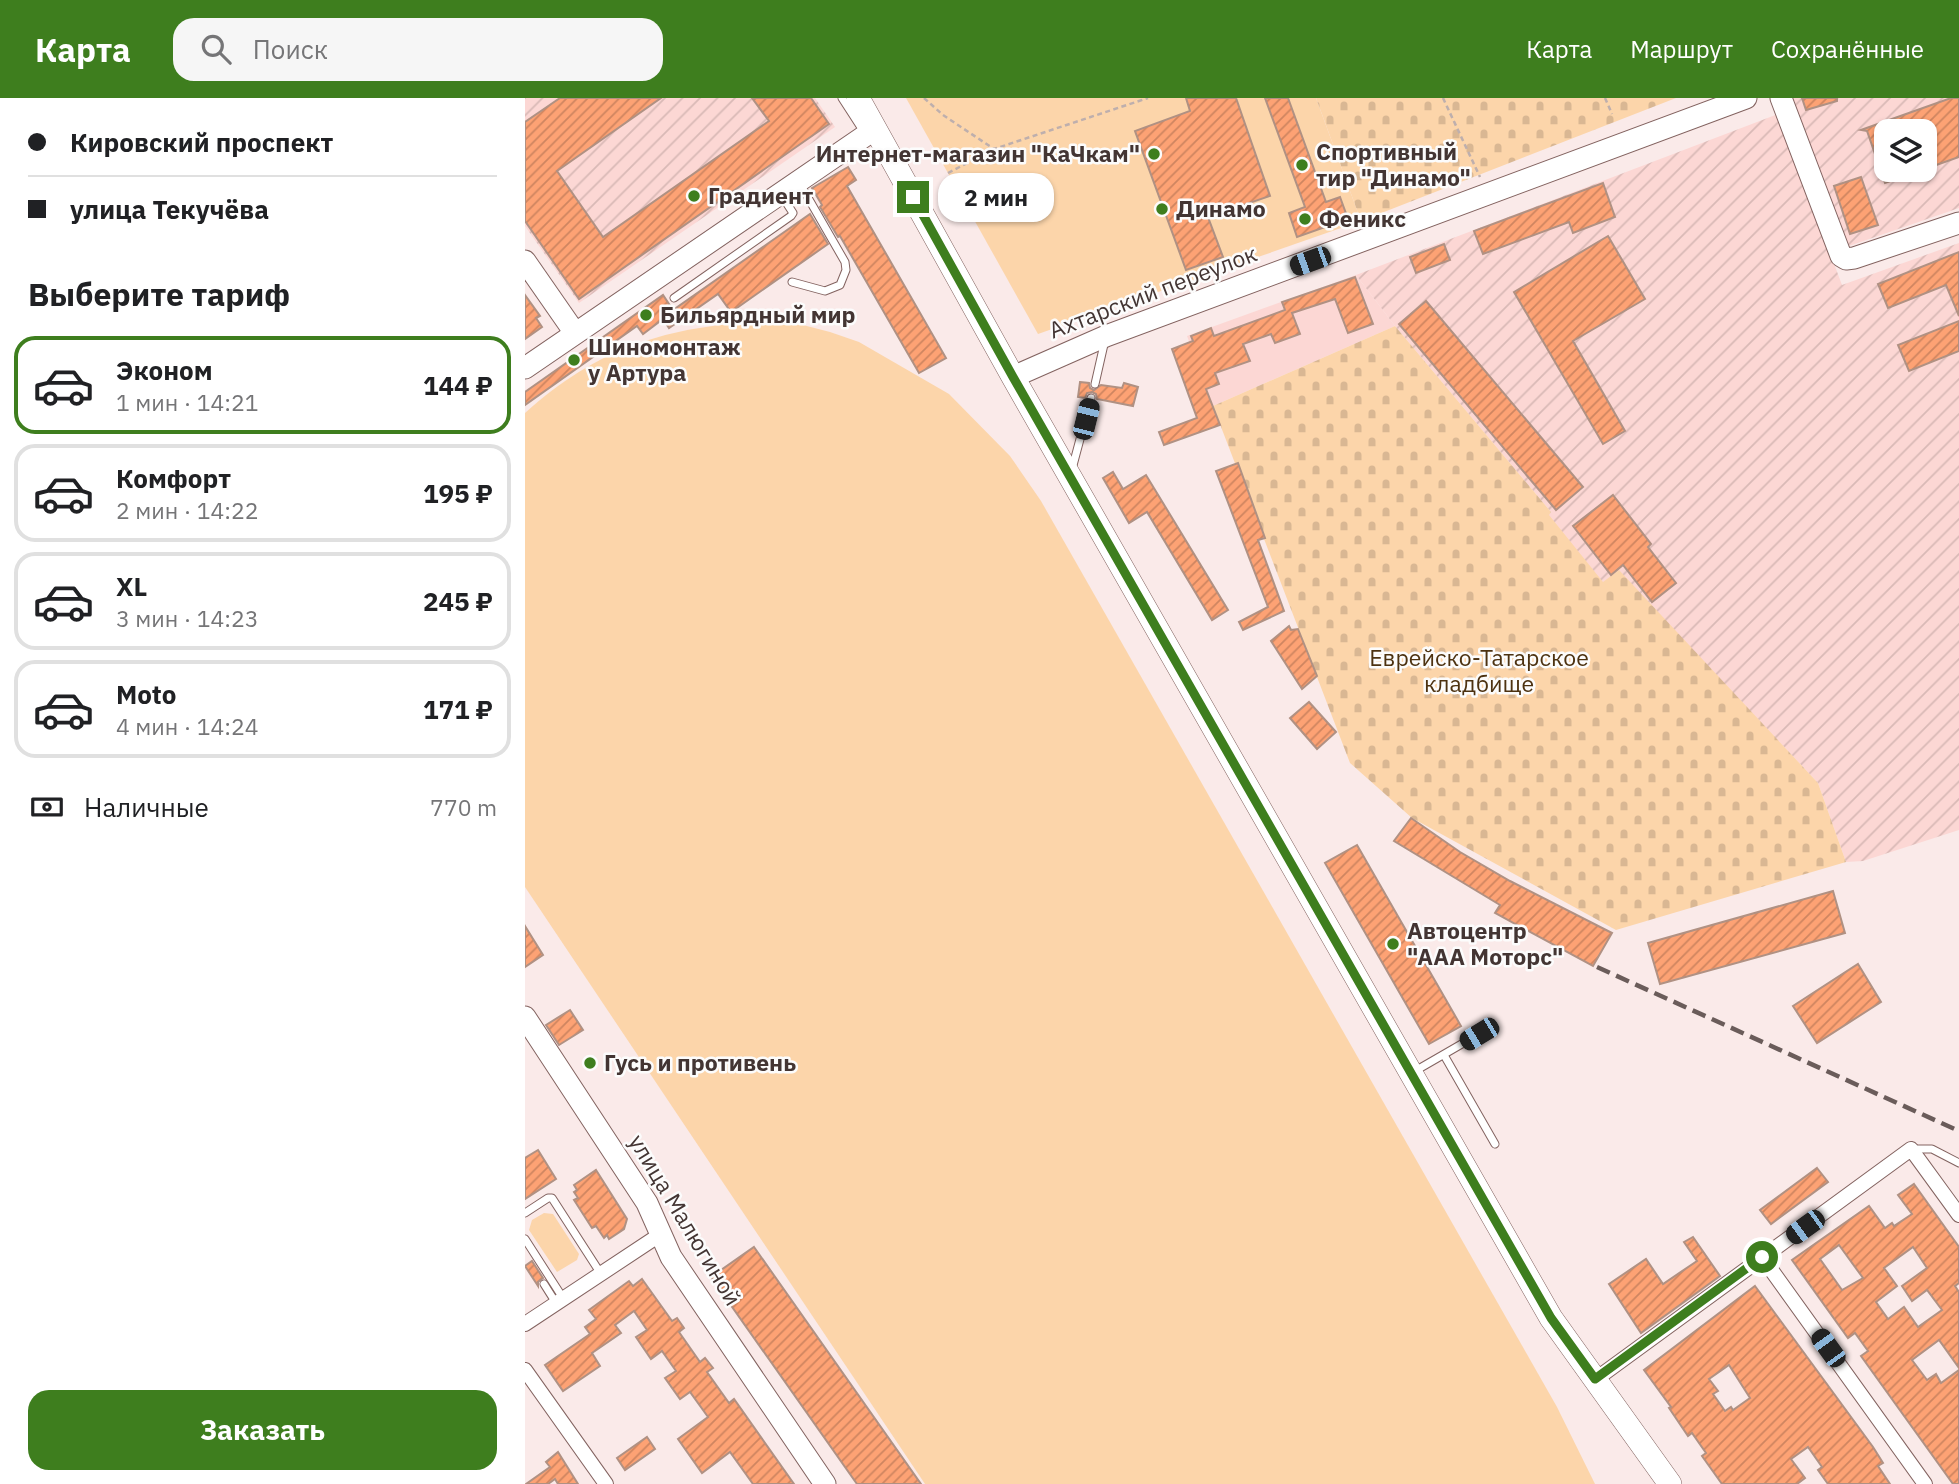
<!DOCTYPE html>
<html lang="ru">
<meta charset="utf-8">
<style>
:root{--surface:#fff;--page:#f6f6f6;--text:#202124;--muted:#757577;--line:#e0e0e0;--accent:#3e7e1e}
body{margin:0;font-family:"IBM Plex Sans",sans-serif;background:var(--page);color:var(--text);height:100vh;display:flex;flex-direction:column;font-size:26px;white-space:nowrap}
*{box-sizing:border-box;margin:0}
p{font-size:23px;color:var(--muted)}
.icon{flex:none;width:38px;height:38px;fill:none;stroke:currentColor;stroke-width:2;stroke-linecap:round;stroke-linejoin:round}
.map{position:relative;flex:1;overflow:hidden}
.drawer{display:flex;flex-direction:column;background:var(--surface);width:525px}
.drawer>*{flex:none}
.guide{display:grid;align-content:center;height:154px;padding:0 28px;background:var(--surface)}
.tools{position:absolute;left:1349px;top:21px;display:grid;gap:14px}
.tools a{display:grid;place-items:center;width:63px;height:63px;border-radius:14px;background:var(--surface);box-shadow:0 2px 5px #0004;font-size:35px}
.end{position:absolute;width:32px;height:32px;margin:-16px;border:9px solid #3e7e1e;background:#fff;box-shadow:0 0 0 4px #fff}
.from{border-radius:50%}
.bubble{position:absolute;height:49px;border-radius:21px;background:var(--surface);box-shadow:0 2px 5px #0004;font-size:23px;font-weight:800;line-height:49px;text-align:center}
.car{position:absolute;width:21px;height:42px;margin:-21px -10px;border-radius:9px;box-shadow:0 0 5px 2px #0007;background:linear-gradient(#222 24%,#8ab4d8 0 40%,#222 0 76%,#8ab4d8 0 86%,#222 0)}
.guide b{display:flex;align-items:center;gap:24px;height:66px;font-size:26px}
.guide b+b{border-top:2px solid var(--line)}
.guide i{width:18px;height:18px;background:var(--text)}
ul{padding:0;list-style:none}
li{display:flex;align-items:center;gap:21px;height:98px;margin:0 14px 10px;padding:0 14px;border:4px solid var(--line);border-radius:21px}
li div{flex:1}
li b{display:block;font-size:26px}
li em{font-style:normal;font-weight:800}
li.on{border-color:var(--accent)}
li>.icon{width:63px;height:63px;stroke-width:1.5}
h2{padding:0 28px;font-size:32px;line-height:84px}
.pay{display:flex;align-items:center;gap:18px;height:77px;padding:0 28px;font-size:26px}
.pay p{margin-inline-start:auto}
.cta{display:flex;gap:14px;margin-top:auto;padding:14px 28px}
.cta a{flex:1;height:80px;border-radius:21px;background:var(--accent);color:#fff;font-size:28px;font-weight:800;line-height:80px;text-align:center}
header{display:flex;align-items:center;gap:42px;box-sizing:border-box;height:98px;padding:0 35px;background:var(--accent);color:#fff}
header strong{font-size:33px}
nav{display:flex;gap:38px;margin-inline-start:auto;font-size:24px}
.search{width:490px;height:63px;background:var(--page);display:flex;align-items:center;gap:18px;box-sizing:border-box;padding:0 24px;border-radius:21px;color:var(--muted);font-size:26px}
main{display:flex;flex:1;min-height:0}
.map>svg:first-child{display:block}
</style>
<header>
<strong>Карта</strong>
<div class="search"><svg class="icon" aria-label="search" viewBox="0 0 24 24"><circle cx="10" cy="10" r="6"/><path d="M15 15l6 6"/></svg>Поиск</div>
<nav><a>Карта</a><a>Маршрут</a><a>Сохранённые</a></nav>
</header>
<main>
<section class="drawer">
<div class="guide">
<b><i class="from"></i>Кировский проспект</b>
<b><i></i>улица Текучёва</b>
</div>
<h2>Выберите тариф</h2>
<ul>
<li class="on"><svg class="icon" aria-label="car" viewBox="0 0 24 24"><path d="M5 17H2v-5l4-1 3-4h7l3 4 3 1v5h-3M9 17h6M6 11h13"/><circle cx="7" cy="17" r="2"/><circle cx="17" cy="17" r="2"/></svg><div><b>Эконом</b><p>1 мин · 14:21</p></div><em>144 ₽</em></li>
<li><svg class="icon" aria-label="car" viewBox="0 0 24 24"><path d="M5 17H2v-5l4-1 3-4h7l3 4 3 1v5h-3M9 17h6M6 11h13"/><circle cx="7" cy="17" r="2"/><circle cx="17" cy="17" r="2"/></svg><div><b>Комфорт</b><p>2 мин · 14:22</p></div><em>195 ₽</em></li>
<li><svg class="icon" aria-label="car" viewBox="0 0 24 24"><path d="M5 17H2v-5l4-1 3-4h7l3 4 3 1v5h-3M9 17h6M6 11h13"/><circle cx="7" cy="17" r="2"/><circle cx="17" cy="17" r="2"/></svg><div><b>XL</b><p>3 мин · 14:23</p></div><em>245 ₽</em></li>
<li><svg class="icon" aria-label="car" viewBox="0 0 24 24"><path d="M5 17H2v-5l4-1 3-4h7l3 4 3 1v5h-3M9 17h6M6 11h13"/><circle cx="7" cy="17" r="2"/><circle cx="17" cy="17" r="2"/></svg><div><b>Moto</b><p>4 мин · 14:24</p></div><em>171 ₽</em></li>
</ul>
<div class="pay"><svg class="icon" aria-label="cash" viewBox="0 0 24 24"><path d="M3 7h18v10H3z"/><circle cx="12" cy="12" r="2"/></svg>Наличные<p>770 m</p></div>
<div class="cta"><a>Заказать</a></div>
</section>
<div class="map">
<svg width="1434" height="1386" viewBox="0 0 1434 1386">
<defs>
<pattern id="industrial-furrows" width="10" height="10" patternUnits="userSpaceOnUse" patternTransform="scale(1.75)"><rect width="10" height="10" fill="#fcd7d4"/><path d="M-1 1l2-2M0 10L10 0M9 11l2-2" fill="none" stroke="#d9b9b6"/></pattern>
<pattern id="cemetery-stones" width="16" height="16" patternUnits="userSpaceOnUse" patternTransform="scale(1.75)"><rect width="16" height="16" fill="#fcd5aa"/><path d="M2 7V4a2 2 0 0 1 4 0v3zM10 15v-3a2 2 0 0 1 4 0v3z" fill="#d9b793"/></pattern>
<pattern id="building-hatch" width="6" height="6" patternUnits="userSpaceOnUse" patternTransform="scale(1.75)"><rect width="6" height="6" fill="#fda274"/><path d="M-1 1l2-2M0 6l6-6M5 7l2-2" fill="none" stroke="#ce8560"/></pattern>
</defs>
<rect width="100%" height="100%" fill="#faeae9"/>
<!-- built -->
<polygon fill="#fcd7d4" points="831,177 870,228 688,308 662,238"/>
<!-- industrial -->
<g fill="url(#industrial-furrows)" fill-rule="evenodd">
<polygon points="0,0 290,0 310,29 54,205 0,128"/>
<path d="M1268,0H1434V110L1324,148ZM1362,33H1400V72H1362Z"/>
<polygon points="1253,16 1317,187 1434,145 1434,732 1338,763 1321,764 1293,685 1093,473 1078,485 1023,417 1026,414 870,228 831,177"/>
</g>
<!-- green -->
<g fill="#fcd5aa">
<polygon points="381,0 791,0 836,123 513,236"/>
<path d="M240,224L274,226L305,234L334,244L424,296L485,358L516,403L1032,1309L1070,1386H400L0,789V315C72,250 144,227 240,224Z"/>
<polygon points="19,1115 28,1116 54,1156 52,1162 32,1174 4,1132 7,1122"/>
</g>
<!-- cemetery -->
<g fill="url(#cemetery-stones)">
<polygon points="791,0 1151,0 836,123"/>
<polygon points="870,228 1026,414 1024,417 1078,484 1094,472 1293,685 1321,764 1091,832 887,720 825,665 688,308"/>
</g>
<!-- building -->
<g fill="url(#building-hatch)" stroke="#b09183" stroke-width="2" fill-rule="evenodd">
<polygon points="35,0 136,0 32,73 78,139 244,23 227,0 286,0 304,26 54,201 0,123 0,24"/>
<polygon points="661,0 711,0 745,98 683,119 698,159 661,172 610,33 665,13"/>
<polygon points="740,0 763,0 801,104 815,99 823,121 772,139 764,115 780,109"/>
<polygon points="1277,0 1312,0 1312,3 1281,12"/>
<polygon points="1426,0 1434,0 1434,59 1400,71 1400,33 1362,33 1362,72 1393,73 1360,85 1342,33 1336,32"/>
<polygon points="323,69 331,82 322,88 421,260 394,275 315,138 313,139 295,109 297,107 287,90"/>
<polygon points="1336,79 1353,127 1325,136 1309,88"/>
<polygon points="1078,85 1090,119 1048,135 1044,124 958,156 949,133"/>
<polygon points="285,116 303,146 206,214 193,196 144,230 138,221 118,236 112,228 0,307 0,294 138,197 148,212"/>
<polygon points="1083,138 1120,201 1048,243 1100,333 1078,346 989,194"/>
<polygon points="919,146 925,162 891,175 885,159"/>
<polygon points="1434,154 1434,218 1421,187 1363,210 1353,186"/>
<polygon points="830,179 848,226 823,235 810,201 767,215 775,236 750,245 746,236 718,246 725,263 690,275 694,286 681,291 695,327 639,347 634,334 672,320 647,251 668,243 666,238 686,230 689,238 760,212 757,204"/>
<polygon points="0,197 15,218 11,220 17,229 0,241"/>
<polygon points="901,203 1058,389 1031,412 874,226"/>
<polygon points="1434,223 1434,253 1384,273 1373,247"/>
<polygon points="555,284 564,285 565,290 569,292 576,287 597,290 599,285 613,289 608,308 572,301 571,296 567,294 562,295 560,300 553,299"/>
<polygon points="713,365 740,440 733,442 759,513 718,532 714,524 743,509 691,373"/>
<polygon points="588,374 598,391 621,377 703,512 687,522 622,414 604,425 578,380"/>
<polygon points="1088,397 1126,446 1123,449 1151,485 1127,504 1098,467 1086,477 1048,428"/>
<polygon points="764,528 766,532 773,531 792,578 777,591 746,543"/>
<polygon points="784,604 811,634 792,651 765,620"/>
<polygon points="886,720 935,754 985,783 1087,835 1068,868 970,815 975,807 869,743"/>
<polygon points="832,747 936,928 904,946 800,765"/>
<polygon points="1308,793 1320,835 1135,886 1123,845"/>
<polygon points="0,828 18,857 0,869"/>
<polygon points="1333,866 1356,904 1292,945 1268,908"/>
<polygon points="45,912 58,932 34,947 21,927"/>
<polygon points="13,1052 31,1081 0,1101 0,1060"/>
<polygon points="1292,1070 1303,1084 1246,1126 1235,1112"/>
<polygon points="71,1072 102,1121 99,1131 84,1141 82,1137 79,1140 71,1128 67,1130 49,1102 53,1100 49,1094 52,1092 49,1087"/>
<path d="M1389,1086L1434,1149V1185L1430,1188L1434,1194V1270L1414,1242L1387,1262L1402,1282L1411,1276L1416,1285L1434,1272V1386H1428L1336,1258L1343,1253L1330,1235L1323,1240L1267,1162L1344,1108L1360,1130L1367,1125L1369,1128L1387,1116L1373,1097ZM1314,1147L1338,1180L1317,1192L1295,1161ZM1388,1149L1402,1170L1377,1188L1387,1203L1402,1192L1417,1212L1393,1229L1379,1209L1363,1221L1351,1204L1372,1188L1359,1170Z"/>
<polygon points="1168,1139 1195,1178 1116,1235 1084,1186 1121,1161 1138,1186 1172,1163 1159,1144"/>
<polygon points="229,1149 396,1386 332,1386 186,1179"/>
<polygon points="7,1163 18,1180 13,1184 13,1188 0,1168"/>
<polygon points="117,1181 147,1223 152,1220 159,1230 154,1234 175,1264 180,1260 188,1270 182,1274 204,1305 209,1301 269,1386 228,1386 205,1354 177,1375 153,1341 183,1319 165,1294 155,1301 140,1280 151,1273 137,1253 126,1261 111,1239 122,1232 109,1213 90,1227 96,1235 67,1255 75,1268 38,1293 20,1267 65,1236 60,1229 71,1221 64,1212 104,1183 108,1188"/>
<path d="M1230,1188L1348,1349L1358,1365L1353,1368L1365,1386H1303L1293,1372L1297,1369L1283,1349L1266,1361L1280,1380L1272,1386H1197L1177,1358L1181,1355L1167,1335L1163,1338L1144,1310L1146,1309L1119,1272ZM1204,1267L1225,1300L1208,1312L1206,1309L1200,1313L1188,1296L1193,1293L1184,1281Z"/>
<polygon points="122,1339 130,1351 100,1372 92,1360"/>
<polygon points="33,1354 53,1386 33,1386 30,1381 23,1386 1,1386 25,1369 21,1364"/>
</g>
<g fill="none" stroke-linecap="round" stroke-linejoin="round">
<defs>
<g id="lane">
<polyline points="317,0 339,34"/>
<polyline points="267,184 300,193 315,187 321,172 320,164 274,84"/>
<polyline points="149,200 266,118 268,115 257,98"/>
<polyline points="570,286 580,242"/>
<polyline points="547,371 566,300"/>
<polyline points="919,957 970,1046"/>
<polyline points="890,973 954,936"/>
<polyline points="1386,1051 1407,1051 1434,1065"/>
<polyline points="0,1115 23,1100 27,1100 76,1176"/>
<polyline points="0,1141 38,1200"/>
<polyline points="19,1186 31,1205"/>
</g>
<g id="street">
<polyline points="1237,1159 1400,1386"/>
<polyline points="0,1226 136,1136"/>
<polyline points="0,1272 81,1386"/>
<polyline points="1071,1281 1386,1051 1434,1117"/>
</g>
<g id="secondary">
<polyline points="1256,0 1316,158 1321,161 1329,160 1434,125"/>
<polyline points="0,163 50,235"/>
<polyline points="0,270 350,31"/>
<polyline points="488,279 581,238 1221,0"/>
<polyline points="0,919 122,1105 146,1159 300,1386"/>
</g>
<polyline id="primary" points="333,0 488,279 1026,1220 1145,1386"/>
</defs>
<!-- lane casing -->
<use href="#lane" stroke="#836360" stroke-width="9"/>
<!-- street casing -->
<use href="#street" stroke="#836360" stroke-width="16"/>
<!-- secondary casing -->
<use href="#secondary" stroke="#836360" stroke-width="23"/>
<!-- primary casing -->
<use href="#primary" stroke="#836360" stroke-width="24"/>
<!-- path -->
<g stroke="#beafad" stroke-width="2.5" stroke-dasharray="5 3.5" stroke-linecap="butt">
<polyline points="399,0 418,17 469,51 623,0"/>
<polyline points="918,0 955,79"/>
<polyline points="1080,0 1087,16"/>
<polyline points="423,75 469,51"/>
</g>
<!-- lane -->
<use href="#lane" stroke="#fff" stroke-width="7"/>
<!-- street -->
<use href="#street" stroke="#fff" stroke-width="14"/>
<!-- secondary -->
<use href="#secondary" stroke="#fff" stroke-width="21"/>
<!-- primary -->
<use href="#primary" stroke="#fff" stroke-width="23"/>
<!-- rail -->
<polyline stroke="#6a5c5a" stroke-width="4.5" stroke-dasharray="14 7" stroke-linecap="butt" points="1072,869 1434,1033"/>
</g>
<g fill="none" stroke-linecap="round" stroke-linejoin="round">
<!-- route -->
<polyline stroke="#3e7e1e" stroke-width="9" points="388,99 488,279 1026,1220 1070,1281 1237,1159"/>
</g>
<!-- markers -->
<g fill="#3e7e1e" stroke="#fcfcfc" stroke-width="2.5">
<circle cx="629" cy="56" r="7"/>
<circle cx="777" cy="67" r="7"/>
<circle cx="169" cy="98" r="7"/>
<circle cx="637" cy="111" r="7"/>
<circle cx="780" cy="121" r="7"/>
<circle cx="121" cy="217" r="7"/>
<circle cx="49" cy="262" r="7"/>
<circle cx="868" cy="846" r="7"/>
<circle cx="65" cy="965" r="7"/>
</g>
<g text-anchor="middle" stroke-width="5" stroke-linejoin="round" paint-order="stroke">
<!-- poi labels -->
<g font-size="23" font-weight="bold" fill="#433533" stroke="#fcfcfc" text-anchor="start">
<text x="791" y="62">Спортивный<tspan x="791" dy="26">тир "Динамо"</tspan></text>
<text x="615" y="64" text-anchor="end">Интернет-магазин "КаЧкам"</text>
<text x="183" y="106">Градиент</text>
<text x="651" y="119">Динамо</text>
<text x="794" y="129">Феникс</text>
<text x="135" y="225">Бильярдный мир</text>
<text x="63" y="257">Шиномонтаж<tspan x="63" dy="26">у Артура</tspan></text>
<text x="882" y="841">Автоцентр<tspan x="882" dy="26">"ААА Моторс"</tspan></text>
<text x="79" y="973">Гусь и противень</text>
</g>
<!-- street labels -->
<g font-size="23" fill="#433533" stroke="#fcfcfc">
<text transform="translate(628 194) rotate(-21)" y="8">Ахтарский переулок</text>
<text transform="translate(160 1122) rotate(59)" y="8">улица Малюгиной</text>
</g>
<!-- park labels -->
<g font-size="23" fill="#4d3210" stroke="#fcfcfc">
<text x="954" y="568">Еврейско-Татарское<tspan x="954" dy="26">кладбище</tspan></text>
</g>
</g>
</svg>
<div class="tools">
<a><svg class="icon" aria-label="layers" viewBox="0 0 24 24"><path d="M12 4l9 5-9 5-9-5zM3 14l9 5 9-5"/></svg></a>
</div>
<i class="end from" style="left:1237px;top:1159px"></i>
<i class="end" style="left:388px;top:99px"></i>
<div class="bubble" style="left:413px;top:75px;width:116px">2 мин</div>
<i class="car" style="left:785px;top:163px;rotate:250deg"></i>
<i class="car" style="left:561px;top:321px;rotate:14deg"></i>
<i class="car" style="left:954px;top:936px;rotate:239deg"></i>
<i class="car" style="left:1280px;top:1129px;rotate:234deg"></i>
<i class="car" style="left:1303px;top:1250px;rotate:324deg"></i>
</div>
</main>
